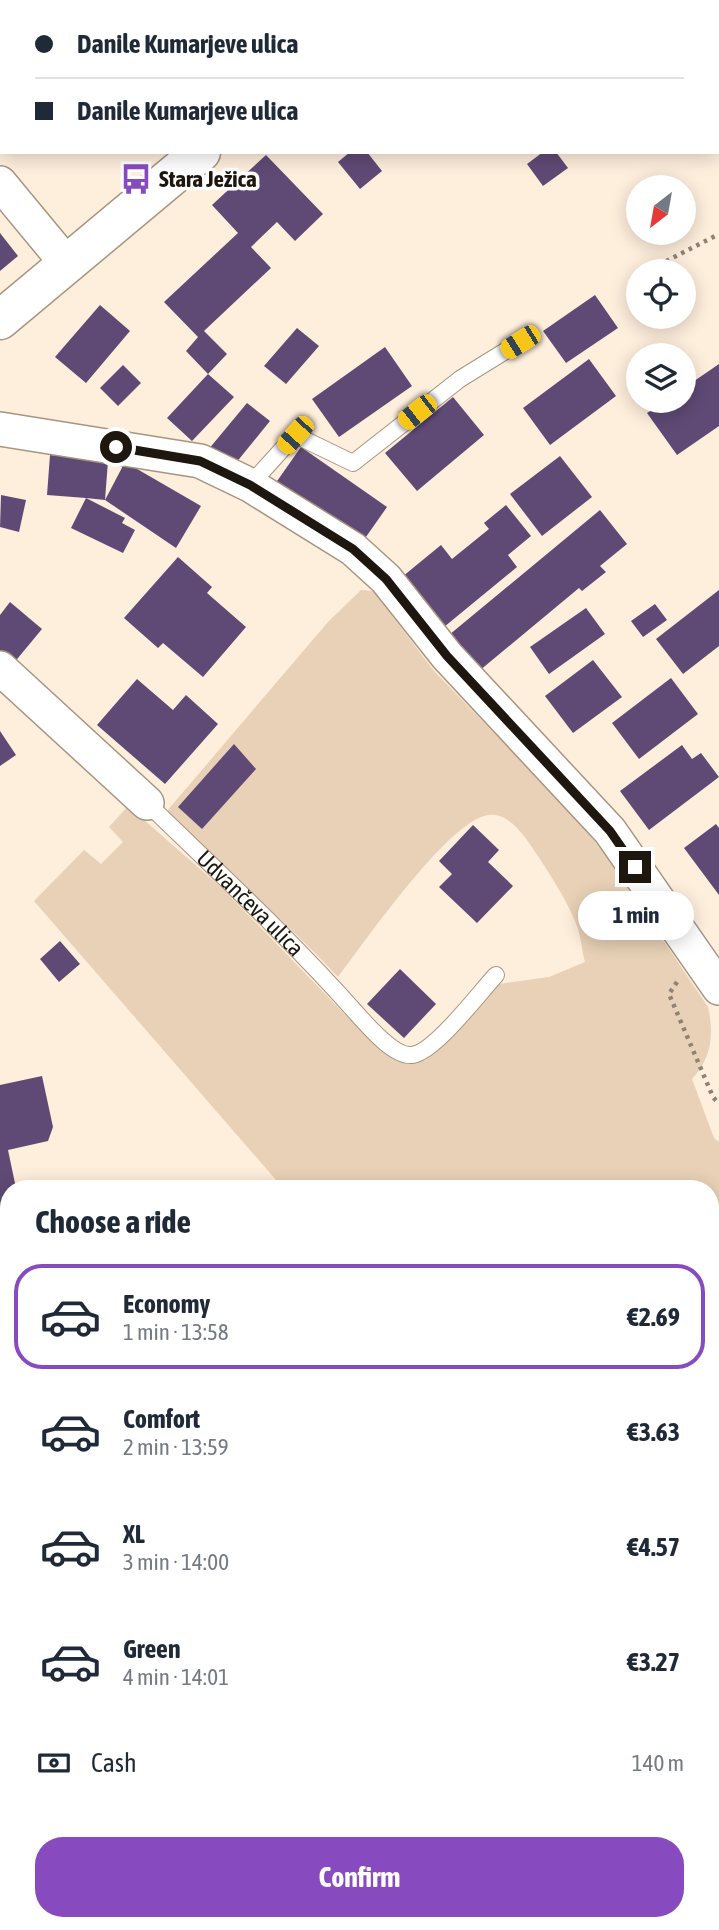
<!DOCTYPE html>
<meta charset="utf-8">
<style>
:root{--surface:#fff;--page:#f2f2f3;--text:#1f2937;--muted:#747a83;--line:#e0e1e3;--accent:#884abf}
body{margin:0;font-family:"Asap Condensed",sans-serif;background:var(--page);color:var(--text);height:100vh;display:flex;flex-direction:column;font-size:26px;white-space:nowrap}
*{box-sizing:border-box;margin:0}
p{font-size:23px;color:var(--muted)}
.icon{flex:none;width:38px;height:38px;fill:none;stroke:currentColor;stroke-width:2;stroke-linecap:round;stroke-linejoin:round}
.map{position:relative;flex:1;overflow:hidden}
.drawer{position:absolute;left:0px;top:1180px;width:719px;height:751px;display:flex;flex-direction:column;background:var(--surface);border-radius:28px 28px 0 0;box-shadow:0 4px 18px #0003}
.drawer>*{flex:none}
.hud{position:absolute;left:0px;top:0px;width:719px;height:154px;box-shadow:0 4px 18px #0003;display:grid;align-content:center;height:154px;padding:0 35px;background:var(--surface)}
.needle{width:46px;rotate:211deg}
.tools{position:absolute;left:626px;top:175px;display:grid;gap:14px}
.tools a{display:grid;place-items:center;width:70px;height:70px;border-radius:50%;background:var(--surface);box-shadow:0 4px 18px #0003;font-size:35px}
.end{position:absolute;width:32px;height:32px;margin:-16px;border:9px solid #1e1710;background:#fff;box-shadow:0 0 0 4px #fff}
.from{border-radius:50%}
.bubble{position:absolute;height:49px;border-radius:24px;background:var(--surface);box-shadow:0 4px 18px #0003;font-size:23px;font-weight:700;line-height:49px;text-align:center}
.car{position:absolute;width:21px;height:42px;margin:-21px -10px;border-radius:9px;box-shadow:0 0 5px 2px #0007;background:linear-gradient(#f5c518 24%,#345 0 40%,#f5c518 0 76%,#345 0 86%,#f5c518 0)}
.hud b{display:flex;align-items:center;gap:24px;height:66px;font-size:26px}
.hud b+b{border-top:2px solid var(--line)}
.hud i{width:18px;height:18px;background:var(--text)}
ul{padding:0;list-style:none}
li{display:flex;align-items:center;gap:21px;height:105px;margin:0 14px 10px;padding:0 21px;border:4px solid transparent;border-radius:28px}
li div{flex:1}
li b{display:block;font-size:26px}
li em{font-style:normal;font-weight:700}
li.current{border-color:var(--accent)}
li>.icon{width:63px;height:63px;stroke-width:1.5}
h2{padding:0 35px;font-size:32px;line-height:84px}
.pay{display:flex;align-items:center;gap:18px;height:77px;padding:0 35px;font-size:26px}
.pay p{margin-inline-start:auto}
.action{display:flex;gap:14px;margin-top:auto;padding:14px 35px}
.action a{flex:1;height:80px;border-radius:28px;background:var(--accent);color:#fff;font-size:28px;font-weight:700;line-height:80px;text-align:center}
.map>svg:first-child{display:block}
</style>
<div class="map">
<svg width="719" height="1930" viewBox="0 0 719 1930">
<rect width="100%" height="100%" fill="#feeedc"/>
<!-- green -->
<g fill="#e8d1b6">
<path d="M361,590L373,591L434,671L564,805L606,855L708,1007C714,1035 712,1057 692,1079L714,1138L719,1142V1287L714,1284L711,1288L710,1188H283L34,901L84,850L101,864L123,842L109,827L128,806L223,889L370,1040L392,1058L407,1064L426,1060L499,984L549,977L585,962C582,951 581,937 577,926C568,902 552,878 538,856C527,840 511,812 488,815C448,821 364,943 338,977L313,951L167,811L328,622Z"/>
<polygon points="711,1395 719,1398 719,1469 711,1460"/>
<polygon points="0,1474 9,1499 9,1883 0,1902"/>
<polygon points="710,1679 719,1689 719,1781 711,1772"/>
<polygon points="17,1922 275,1922 269,1930 12,1930"/>
<polygon points="530,1922 611,1922 620,1930 538,1930"/>
</g>
<!-- building -->
<g fill="#5f4a75">
<polygon points="350,152 367,152 382,171 360,189 338,162"/>
<polygon points="543,152 556,152 568,168 543,186 527,164"/>
<polygon points="266,155 323,214 295,241 277,222 251,247 271,268 204,331 227,354 208,374 234,397 192,441 167,418 208,374 186,351 198,337 164,302 238,233 212,205"/>
<polygon points="0,233 18,256 0,271"/>
<polygon points="595,295 618,328 566,363 543,331"/>
<polygon points="100,305 130,331 86,383 55,357"/>
<polygon points="297,328 319,346 286,384 264,366"/>
<polygon points="385,347 412,386 339,437 312,399"/>
<polygon points="589,359 616,396 550,445 523,408"/>
<polygon points="719,364 719,426 677,455 647,413 666,401 684,401 684,388"/>
<polygon points="123,365 141,383 118,406 100,388"/>
<polygon points="453,397 484,435 417,491 385,453"/>
<polygon points="247,403 270,421 231,469 208,450"/>
<polygon points="301,447 387,507 361,544 275,484"/>
<polygon points="50,455 108,461 105,500 86,498 125,518 122,523 135,530 123,553 71,528 86,498 47,495"/>
<polygon points="560,456 592,497 542,536 510,494"/>
<polygon points="125,462 201,506 176,548 105,500"/>
<polygon points="1,495 26,500 19,532 0,527"/>
<polygon points="506,505 531,536 508,555 517,567 444,627 402,577 441,545 452,559 489,529 484,523"/>
<polygon points="600,510 627,544 600,566 606,572 582,591 579,588 479,671 449,635"/>
<polygon points="178,557 212,587 207,593 246,627 203,677 163,643 158,648 124,618"/>
<polygon points="719,590 719,646 683,674 656,639"/>
<polygon points="10,602 42,629 13,664 0,653 0,615"/>
<polygon points="655,604 667,620 643,637 631,621"/>
<polygon points="586,608 605,634 549,674 530,647"/>
<polygon points="593,660 622,697 573,733 545,696"/>
<polygon points="671,678 698,714 639,759 612,723"/>
<polygon points="137,679 173,710 186,695 218,724 165,784 97,725"/>
<polygon points="0,731 16,755 0,766"/>
<polygon points="234,744 256,769 202,829 178,807"/>
<polygon points="682,745 692,759 701,753 719,777 649,830 620,791"/>
<polygon points="716,824 719,828 719,895 684,848"/>
<polygon points="473,825 499,850 488,862 513,886 477,923 439,887 452,874 439,861"/>
<polygon points="60,941 80,964 59,982 40,959"/>
<polygon points="400,969 436,1004 404,1038 367,1004"/>
<polygon points="42,1076 53,1127 48,1141 8,1150 16,1188 9,1188 9,1234 0,1249 0,1085"/>
<polygon points="9,1274 9,1318 0,1320 0,1276"/>
<polygon points="292,1922 354,1922 364,1930 285,1930"/>
</g>
<g fill="none" stroke-linecap="round" stroke-linejoin="round">
<defs>
<g id="lane">
<polyline points="250,485 295,435 353,463 460,379 520,342"/>
<path id="s1" d="M147,803C218,872 292,940 358,1015C369,1027 394,1057 412,1055C434,1053 479,993 496,975"/>
</g>
<g id="street">
<polyline points="64,2 65,0"/>
<polyline points="0,107 2,103"/>
<polyline points="0,183 67,264"/>
<polyline points="0,429 200,461 250,485 353,549 386,579 447,656 610,831 719,988"/>
<polyline points="0,668 147,803"/>
<polyline points="0,1438 9,1464"/>
<polyline points="1,1930 9,1914"/>
</g>
<g id="secondary">
<polyline points="380,2 382,0"/>
<polyline points="0,320 201,152"/>
</g>
</defs>
<!-- lane casing -->
<use href="#lane" stroke="#a79580" stroke-width="18"/>
<!-- street casing -->
<use href="#street" stroke="#a79580" stroke-width="36"/>
<!-- secondary casing -->
<use href="#secondary" stroke="#a79580" stroke-width="41"/>
<!-- path -->
<g stroke="#8e8276" stroke-width="4.5" stroke-dasharray="3.5 5" stroke-linecap="butt">
<polyline points="340,2 342,0"/>
<polyline points="420,2 422,0"/>
<polyline points="651,269 719,234"/>
<polyline points="677,982 669,994 713,1097 719,1104"/>
</g>
<!-- lane -->
<use href="#lane" stroke="#fff" stroke-width="16"/>
<!-- street -->
<use href="#street" stroke="#fff" stroke-width="33"/>
<!-- secondary -->
<use href="#secondary" stroke="#fff" stroke-width="38"/>
<!-- rail -->
<g stroke="#867b6f" stroke-width="5" stroke-dasharray="12 12" stroke-linecap="butt">
<polyline points="710,1376 719,1379"/>
<polyline points="0,1382 9,1379"/>
</g>
</g>
<g fill="none" stroke-linecap="round" stroke-linejoin="round">
<!-- route -->
<polyline stroke="#1e1710" stroke-width="9" points="116,447 200,461 250,485 353,549 386,579 447,656 610,831 635,867"/>
</g>
<!-- icons -->
<defs>
<symbol id="bus-bare" viewBox="-9 -9 18 18"><path d="M-5-6H5V4H4V6H2V4H-2V6H-4V4H-5ZM-3.5-4V0h7V-4ZM-3.5 1.2v1.5H-2V1.2ZM2 1.2v1.5H3.5V1.2Z" fill="#884abf" stroke="#fff" stroke-width="2.5" paint-order="stroke"/></symbol>
</defs>
<g fill-rule="evenodd">
<use href="#bus-bare" x="114" y="157" width="44" height="44"/>
</g>
<g text-anchor="middle" stroke-width="7" stroke-linejoin="round" paint-order="stroke">
<!-- poi labels -->
<g font-size="23" font-weight="bold" fill="#1e1710" stroke="#fff" text-anchor="start">
<text x="159" y="187">Stara Ježica</text>
</g>
<!-- street labels -->
<g font-size="23" fill="#1e1710" stroke="#fff">
<text dy="8" stroke="none"><textPath href="#s1" startOffset="144">Udvančeva ulica</textPath></text>
</g>
</g>
</svg>
<div class="tools">
<a><svg class="needle" viewBox="-14 -14 28 28"><path d="M0-13l5 13h-10z" fill="#e53935"/><path d="M0 13l5-13h-10z" fill="#747a83"/></svg></a>
<a><svg class="icon" aria-label="locate" viewBox="0 0 24 24"><circle cx="12" cy="12" r="6"/><path d="M12 2v4M12 18v4M2 12h4M18 12h4"/></svg></a>
<a><svg class="icon" aria-label="layers" viewBox="0 0 24 24"><path d="M12 4l9 5-9 5-9-5zM3 14l9 5 9-5"/></svg></a>
</div>
<i class="end from" style="left:116px;top:447px"></i>
<i class="end" style="left:635px;top:867px"></i>
<div class="bubble" style="left:578px;top:891px;width:116px">1 min</div>
<i class="car" style="left:520px;top:342px;rotate:238deg"></i>
<i class="car" style="left:417px;top:412px;rotate:232deg"></i>
<i class="car" style="left:295px;top:435px;rotate:222deg"></i>
<div class="hud">
<b><i class="from"></i>Danile Kumarjeve ulica</b>
<b><i></i>Danile Kumarjeve ulica</b>
</div>
<section class="drawer">
<h2>Choose a ride</h2>
<ul>
<li class="current"><svg class="icon" aria-label="car" viewBox="0 0 24 24"><path d="M5 17H2v-5l4-1 3-4h7l3 4 3 1v5h-3M9 17h6M6 11h13"/><circle cx="7" cy="17" r="2"/><circle cx="17" cy="17" r="2"/></svg><div><b>Economy</b><p>1 min · 13:58</p></div><em>€2.69</em></li>
<li><svg class="icon" aria-label="car" viewBox="0 0 24 24"><path d="M5 17H2v-5l4-1 3-4h7l3 4 3 1v5h-3M9 17h6M6 11h13"/><circle cx="7" cy="17" r="2"/><circle cx="17" cy="17" r="2"/></svg><div><b>Comfort</b><p>2 min · 13:59</p></div><em>€3.63</em></li>
<li><svg class="icon" aria-label="car" viewBox="0 0 24 24"><path d="M5 17H2v-5l4-1 3-4h7l3 4 3 1v5h-3M9 17h6M6 11h13"/><circle cx="7" cy="17" r="2"/><circle cx="17" cy="17" r="2"/></svg><div><b>XL</b><p>3 min · 14:00</p></div><em>€4.57</em></li>
<li><svg class="icon" aria-label="car" viewBox="0 0 24 24"><path d="M5 17H2v-5l4-1 3-4h7l3 4 3 1v5h-3M9 17h6M6 11h13"/><circle cx="7" cy="17" r="2"/><circle cx="17" cy="17" r="2"/></svg><div><b>Green</b><p>4 min · 14:01</p></div><em>€3.27</em></li>
</ul>
<div class="pay"><svg class="icon" aria-label="cash" viewBox="0 0 24 24"><path d="M3 7h18v10H3z"/><circle cx="12" cy="12" r="2"/></svg>Cash<p>140 m</p></div>
<div class="action"><a>Confirm</a></div>
</section>
</div>
